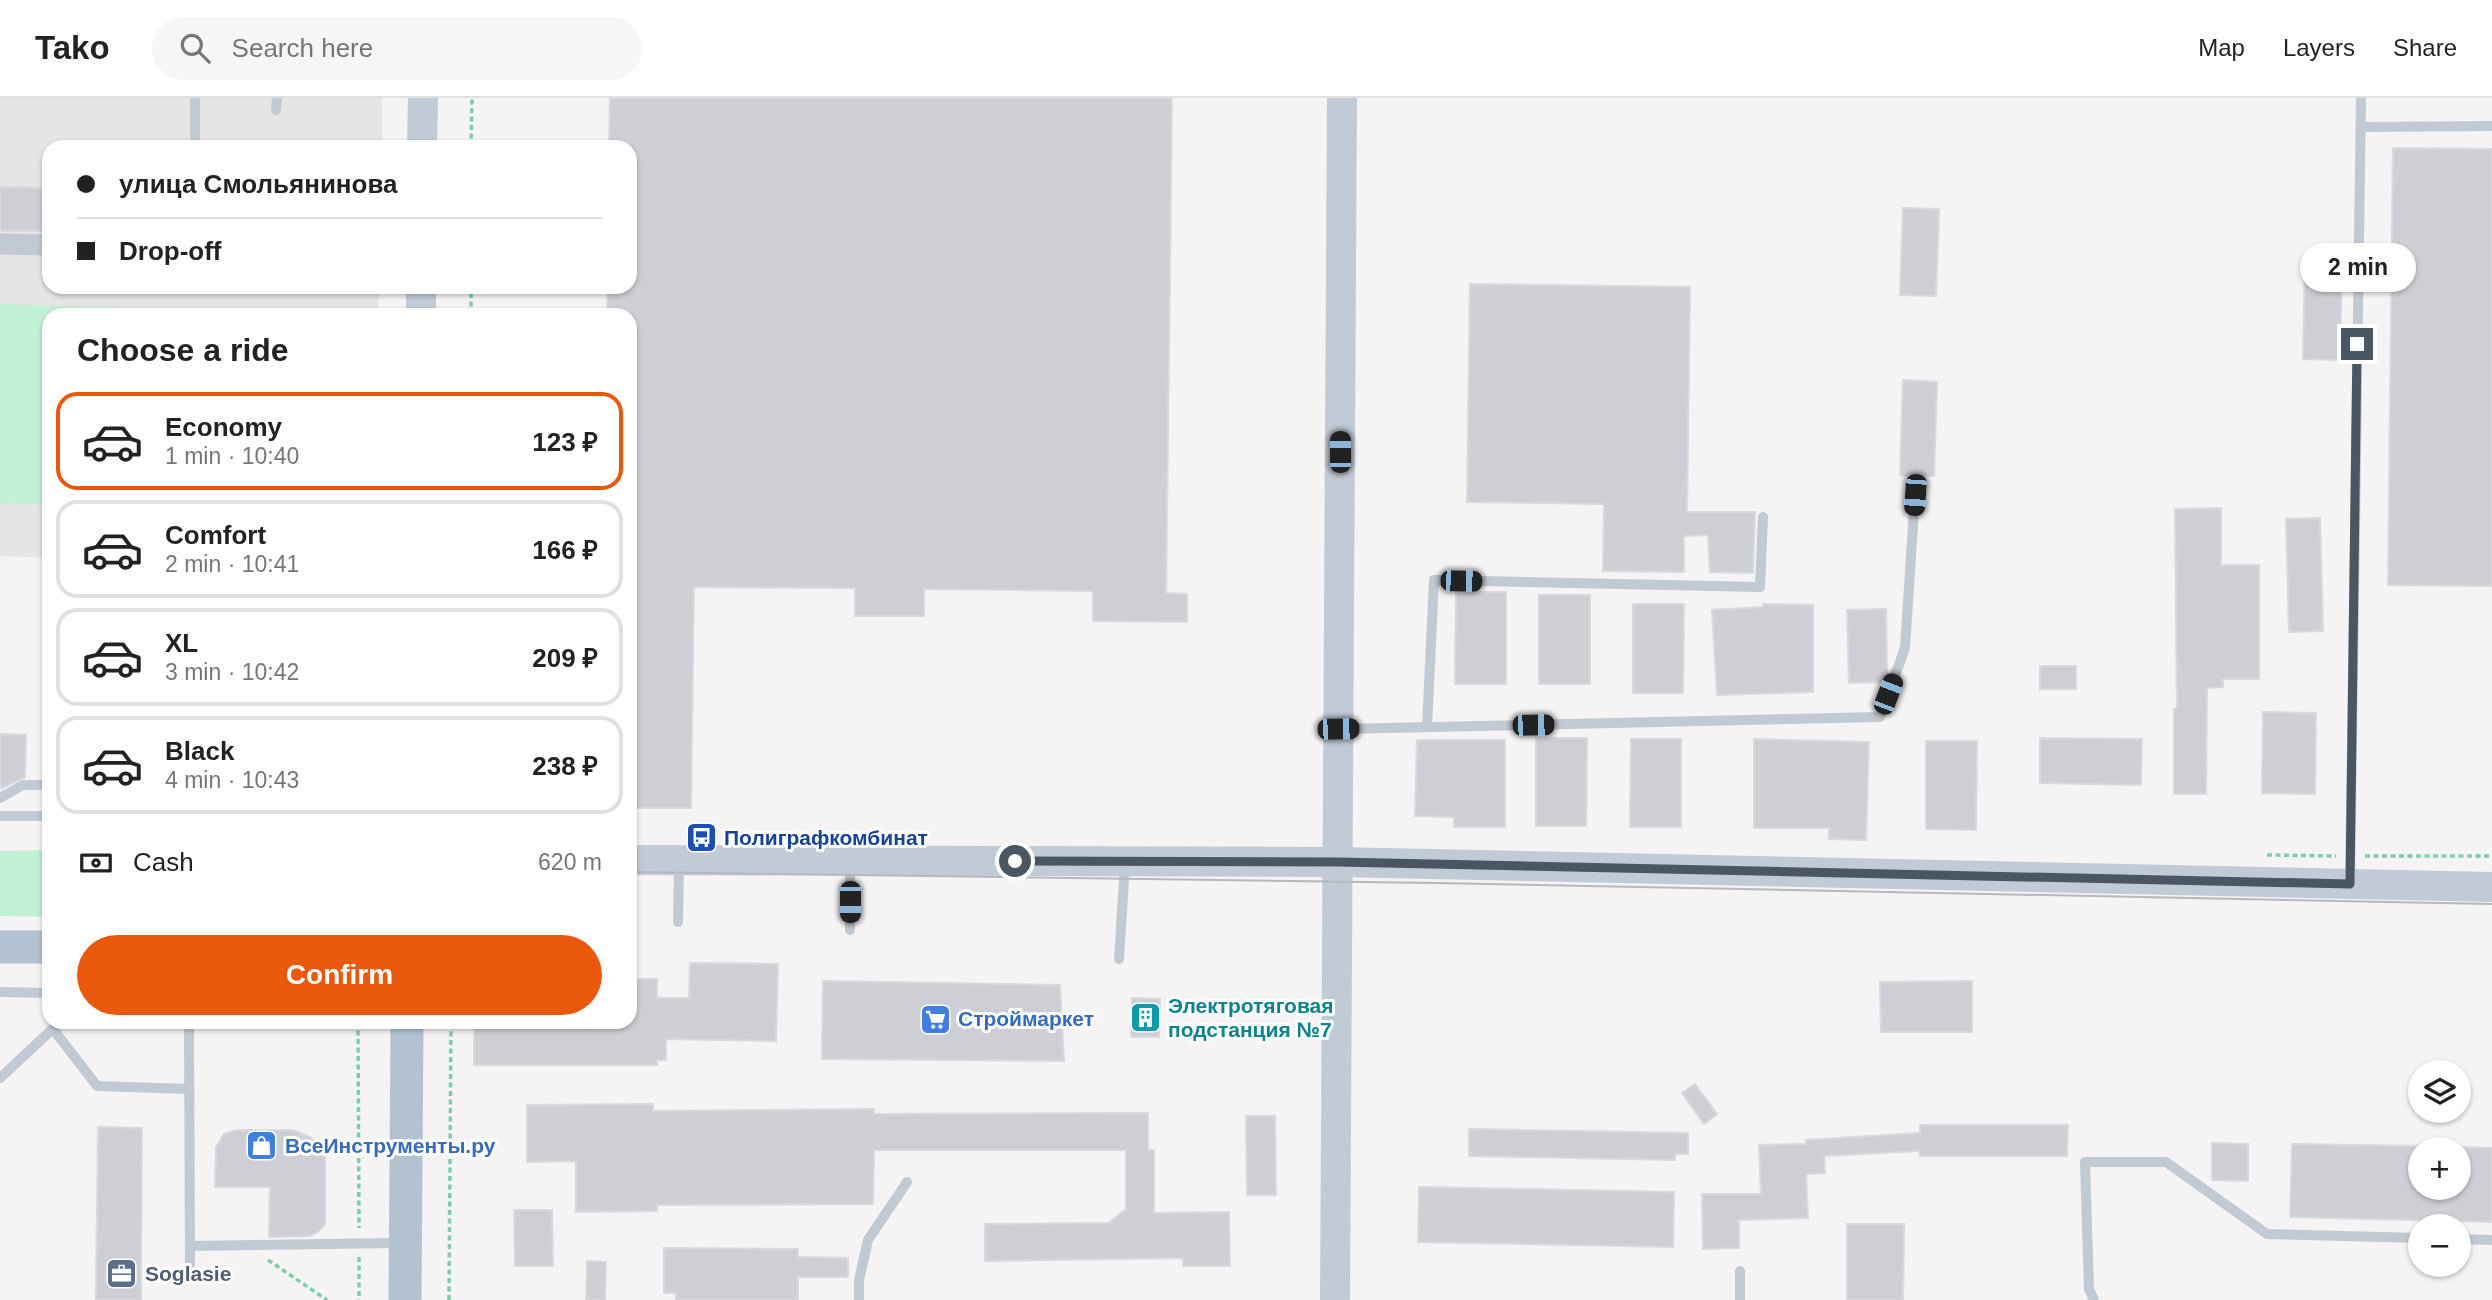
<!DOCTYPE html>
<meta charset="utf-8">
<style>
:root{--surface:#fff;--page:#f6f6f6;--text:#222;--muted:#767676;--line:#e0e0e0;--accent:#ea580c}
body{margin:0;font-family:Helvetica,sans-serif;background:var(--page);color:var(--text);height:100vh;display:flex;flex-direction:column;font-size:26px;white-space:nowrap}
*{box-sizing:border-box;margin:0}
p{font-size:23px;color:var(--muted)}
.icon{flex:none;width:38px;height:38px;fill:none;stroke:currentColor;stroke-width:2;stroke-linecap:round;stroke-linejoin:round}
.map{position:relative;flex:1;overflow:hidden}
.drawer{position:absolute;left:42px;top:210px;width:595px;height:721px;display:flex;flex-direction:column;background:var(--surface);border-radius:21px;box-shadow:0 2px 5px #0004}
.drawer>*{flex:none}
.top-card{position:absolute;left:42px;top:42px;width:595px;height:154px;border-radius:21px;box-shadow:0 2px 5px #0004;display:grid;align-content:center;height:154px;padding:0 35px;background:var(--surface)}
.fabs{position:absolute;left:2408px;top:962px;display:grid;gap:14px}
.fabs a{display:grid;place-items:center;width:63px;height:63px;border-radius:50%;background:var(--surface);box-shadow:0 2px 5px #0004;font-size:35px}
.end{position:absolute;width:32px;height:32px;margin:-16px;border:9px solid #4a5661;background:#fff;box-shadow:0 0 0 4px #fff}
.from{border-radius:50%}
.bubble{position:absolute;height:49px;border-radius:24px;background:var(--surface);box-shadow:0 2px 5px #0004;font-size:23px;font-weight:600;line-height:49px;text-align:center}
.car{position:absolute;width:21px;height:42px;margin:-21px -10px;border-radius:9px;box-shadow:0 0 5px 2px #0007;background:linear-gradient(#222 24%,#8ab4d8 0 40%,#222 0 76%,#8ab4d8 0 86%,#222 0)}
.top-card b{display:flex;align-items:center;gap:24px;height:66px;font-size:26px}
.top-card b+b{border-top:2px solid var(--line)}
.top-card i{width:18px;height:18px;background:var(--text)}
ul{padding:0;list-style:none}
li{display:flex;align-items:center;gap:21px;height:98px;margin:0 14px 10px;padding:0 21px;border:4px solid var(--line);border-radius:21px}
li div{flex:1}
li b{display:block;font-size:26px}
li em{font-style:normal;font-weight:600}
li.on{border-color:var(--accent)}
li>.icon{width:63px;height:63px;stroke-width:1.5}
h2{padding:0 35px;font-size:32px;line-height:84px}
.pay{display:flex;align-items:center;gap:18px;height:77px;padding:0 35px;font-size:26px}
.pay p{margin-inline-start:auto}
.cta{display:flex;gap:14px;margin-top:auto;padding:14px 35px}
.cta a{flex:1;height:80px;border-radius:42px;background:var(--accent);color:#fff;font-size:28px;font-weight:600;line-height:80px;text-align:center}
header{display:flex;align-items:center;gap:42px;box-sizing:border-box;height:98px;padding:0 35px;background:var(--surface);border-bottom:2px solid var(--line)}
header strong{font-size:33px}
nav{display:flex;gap:38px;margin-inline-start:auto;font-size:24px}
.search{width:490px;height:63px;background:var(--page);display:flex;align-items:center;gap:18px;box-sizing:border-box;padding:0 24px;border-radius:38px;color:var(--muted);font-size:26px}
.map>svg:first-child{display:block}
</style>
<header>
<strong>Tako</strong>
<div class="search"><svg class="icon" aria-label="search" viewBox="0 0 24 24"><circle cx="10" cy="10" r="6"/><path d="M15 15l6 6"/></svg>Search here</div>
<nav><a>Map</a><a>Layers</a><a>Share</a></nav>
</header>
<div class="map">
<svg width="2492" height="1202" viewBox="0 0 2492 1202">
<rect width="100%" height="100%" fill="#f5f3f3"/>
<!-- education -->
<polygon fill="#e6e4e5" points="0,0 382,0 382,49 49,49 49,189 379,189 378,217 49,217 49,460 0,458"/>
<!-- green -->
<g fill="#c3f1d5">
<polygon points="0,206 159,211 159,217 49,217 49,407 0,405"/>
<polygon points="49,752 49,819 0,818 0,753"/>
</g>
<!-- building -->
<g fill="#cdcfd5" stroke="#d7d9de" stroke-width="2">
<polygon points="610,0 1172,0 1166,495 1187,496 1187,524 1093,523 1093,493 924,491 924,518 855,518 855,490 694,489 691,710 630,710 630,217 607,217 608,189 630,189 630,49 609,49"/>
<polygon points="2393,50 2492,51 2492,488 2388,487"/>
<polygon points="0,89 49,90 49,133 0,133"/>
<polygon points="1903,110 1939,111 1936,198 1900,197"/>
<polygon points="2305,160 2342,161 2340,262 2303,261"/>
<polygon points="1470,186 1690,189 1687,414 1755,414 1753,475 1710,474 1708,437 1684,438 1684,474 1603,473 1604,406 1467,404"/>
<polygon points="1903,282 1937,284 1934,378 1900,377"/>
<polygon points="2221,410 2221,467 2259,467 2259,581 2223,581 2223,589 2207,590 2206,696 2174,696 2174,611 2177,611 2175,411"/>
<polygon points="2320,420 2323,533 2289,534 2286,421"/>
<polygon points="1456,494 1506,494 1506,586 1455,586"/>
<rect x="1539" y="497" width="51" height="89"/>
<polygon points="1633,506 1684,506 1683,595 1633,595"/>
<polygon points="1763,506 1813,507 1813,594 1717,597 1712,512 1763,509"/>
<polygon points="1886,511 1887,577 1884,584 1849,585 1847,512"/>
<rect x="2040" y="568" width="36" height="23"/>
<polygon points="2263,614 2316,615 2315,696 2262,695"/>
<polygon points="0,636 26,637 25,679 0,691"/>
<polygon points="1536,640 1587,640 1586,728 1536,728"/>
<polygon points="2040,640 2142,641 2141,687 2040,685"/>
<polygon points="1631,641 1681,641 1681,729 1630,729"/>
<polygon points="1754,641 1869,644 1866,742 1829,741 1829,730 1754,730"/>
<polygon points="1417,642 1505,642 1505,729 1454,729 1454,719 1415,718"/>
<polygon points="1926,643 1977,643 1976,732 1926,731"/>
<polygon points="690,865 778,866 776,943 666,941 666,962 657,962 657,967 474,967 474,924 630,924 630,881 657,881 657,900 689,900"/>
<polygon points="823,883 1060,887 1064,963 822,961"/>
<polygon points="1972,883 1972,934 1881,934 1880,884"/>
<polygon points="1132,900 1160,901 1159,939 1131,939"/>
<polygon points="1695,986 1717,1016 1704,1026 1682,995"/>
<polygon points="653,1006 653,1013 874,1011 874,1016 1148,1015 1148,1052 1154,1052 1154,1115 1229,1114 1230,1168 1183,1168 1183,1160 985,1163 985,1126 1109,1125 1126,1111 1126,1052 874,1052 873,1106 657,1107 657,1113 576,1114 576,1063 527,1064 527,1007"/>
<polygon points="1246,1018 1275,1018 1276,1097 1247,1097"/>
<polygon points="1920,1027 2068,1027 2067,1058 1920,1058 1920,1053 1824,1058 1825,1075 1806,1076 1808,1120 1739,1122 1739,1150 1703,1151 1702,1096 1761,1096 1759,1047 1806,1046 1806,1042 1920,1035"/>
<polygon points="98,1029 142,1030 141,1202 96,1202"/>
<polygon points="1469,1031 1688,1035 1688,1056 1675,1056 1675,1062 1469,1058"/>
<polygon points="237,1032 293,1032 310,1039 319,1048 325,1058 325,1126 318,1134 310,1138 269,1139 270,1089 215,1089 216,1049 224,1036"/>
<polygon points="2212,1045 2248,1046 2248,1083 2212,1082"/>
<polygon points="2292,1046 2420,1048 2420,1090 2459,1090 2459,1049 2492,1050 2492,1124 2290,1119"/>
<polygon points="1419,1089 1674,1094 1673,1149 1418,1144"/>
<polygon points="514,1112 552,1112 553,1168 515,1168"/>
<polygon points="1847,1126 1904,1126 1903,1202 1847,1202"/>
<polygon points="664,1150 798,1151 798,1159 848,1160 848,1179 798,1179 798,1202 676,1202 676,1195 664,1195"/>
<polygon points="587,1163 606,1164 605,1202 586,1202"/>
</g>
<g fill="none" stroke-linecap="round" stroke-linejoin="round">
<!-- path -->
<g stroke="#7ad0a6" stroke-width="3.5" stroke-dasharray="5 3.5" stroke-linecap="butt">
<polyline points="471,49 472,0"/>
<polyline points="471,217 471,189"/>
<polyline points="2267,757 2336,758"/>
<polyline points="2365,758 2492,758"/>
<polyline points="358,924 359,1130"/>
<polyline points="359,1159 359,1202"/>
<polyline points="268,1162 327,1202"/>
<polyline points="449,1202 451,924"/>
</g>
<!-- lane -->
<g stroke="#c1cad2" stroke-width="10">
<polyline points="276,12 277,0"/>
<polyline points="2361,29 2492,28"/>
<polyline points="195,49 195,0"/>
<polyline points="1427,629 1434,482 1760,489 1763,419"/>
<polyline points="1341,631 1880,619 1905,550 1915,397"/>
<polyline points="0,700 23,687 49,687"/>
<polyline points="0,718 49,718"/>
<polyline points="850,765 850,832"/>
<polyline points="2350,784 2361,0"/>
<polyline points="678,824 679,764"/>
<polyline points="1119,861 1125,766"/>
<polyline points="0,894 49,895"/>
<polyline points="189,924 190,1175"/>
<polyline points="53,931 97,988 189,991"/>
<polyline points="0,980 60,924"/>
<polyline points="2459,1141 2492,1142"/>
<polyline points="190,1148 400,1145"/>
<polyline points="859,1202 859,1182 868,1142 907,1084"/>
<polyline points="1740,1202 1740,1173"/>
<polyline points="2094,1202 2089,1191 2085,1064 2166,1064 2267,1136 2420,1140"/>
</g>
<!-- street -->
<polyline stroke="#c1cad2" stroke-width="21" points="0,146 49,147"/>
<!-- secondary -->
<g stroke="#c1cbd6" stroke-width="30">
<polyline points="422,49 423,0"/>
<polyline points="421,189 421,217"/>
<polyline points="630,762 1338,764 2492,789"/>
<polyline points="1335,1202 1342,0"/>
</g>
<!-- primary -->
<g stroke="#b3c2d1" stroke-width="33">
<polyline points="0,849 49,849"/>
<polyline points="405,1202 407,928"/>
</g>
<!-- tram -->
<g stroke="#b5b8bd" stroke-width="2">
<polyline points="630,774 1437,785 2492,806"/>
<polyline points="407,928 408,924"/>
</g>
</g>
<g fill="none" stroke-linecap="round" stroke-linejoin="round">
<!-- route -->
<polyline stroke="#4a5661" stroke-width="9" points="1015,763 1338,764 2350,786 2357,246"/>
</g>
<!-- icons -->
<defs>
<symbol id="bus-square" viewBox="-11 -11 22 22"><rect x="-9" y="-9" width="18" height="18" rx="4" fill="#1a4fb4" stroke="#fff"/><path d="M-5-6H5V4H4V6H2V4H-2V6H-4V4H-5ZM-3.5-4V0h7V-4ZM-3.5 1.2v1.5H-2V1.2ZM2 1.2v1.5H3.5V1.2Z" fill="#fff"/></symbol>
<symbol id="building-square" viewBox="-11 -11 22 22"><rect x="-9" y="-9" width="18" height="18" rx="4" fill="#0f9aa8" stroke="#fff"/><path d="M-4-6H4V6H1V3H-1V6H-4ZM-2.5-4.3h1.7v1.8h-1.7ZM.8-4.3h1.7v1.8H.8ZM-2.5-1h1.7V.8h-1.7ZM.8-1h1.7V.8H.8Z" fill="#fff"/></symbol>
<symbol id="supermarket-square" viewBox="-11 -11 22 22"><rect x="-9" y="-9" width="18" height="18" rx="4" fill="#3f7fe0" stroke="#fff"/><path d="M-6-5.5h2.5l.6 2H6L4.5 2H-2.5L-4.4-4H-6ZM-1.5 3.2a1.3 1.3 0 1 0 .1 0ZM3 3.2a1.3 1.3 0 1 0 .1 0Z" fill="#fff"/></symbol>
<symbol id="shop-square" viewBox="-11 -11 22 22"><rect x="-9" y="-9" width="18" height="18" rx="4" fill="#3f7fe0" stroke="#fff"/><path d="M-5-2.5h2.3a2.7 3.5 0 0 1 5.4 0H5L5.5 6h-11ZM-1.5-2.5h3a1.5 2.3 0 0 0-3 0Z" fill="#fff"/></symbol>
<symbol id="office-square" viewBox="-11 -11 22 22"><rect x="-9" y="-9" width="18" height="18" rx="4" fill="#5c6f8a" stroke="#fff"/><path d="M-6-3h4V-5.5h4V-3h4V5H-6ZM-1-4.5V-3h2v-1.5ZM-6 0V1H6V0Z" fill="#fff"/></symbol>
</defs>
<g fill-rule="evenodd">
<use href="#bus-square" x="684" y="722" width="35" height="35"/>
<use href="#building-square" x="1128" y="902" width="35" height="35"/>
<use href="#supermarket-square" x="918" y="904" width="35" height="35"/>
<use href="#shop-square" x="244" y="1030" width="35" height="35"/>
<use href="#office-square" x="104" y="1158" width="35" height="35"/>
</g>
<g text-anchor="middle" stroke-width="6" stroke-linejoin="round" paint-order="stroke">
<!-- transit labels -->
<g font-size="21" font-weight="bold" fill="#164399" stroke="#fff" text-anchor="start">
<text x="724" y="747">Полиграфкомбинат</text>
</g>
<!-- culture labels -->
<g font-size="21" font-weight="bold" fill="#0d838f" stroke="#fff" text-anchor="start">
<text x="1168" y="915">Электротяговая<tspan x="1168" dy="24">подстанция №7</tspan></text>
</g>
<!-- shop labels -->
<g font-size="21" font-weight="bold" fill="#366cbe" stroke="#fff" text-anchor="start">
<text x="958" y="928">Строймаркет</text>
<text x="285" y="1055">ВсеИнструменты.ру</text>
</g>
<!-- service labels -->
<g font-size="21" font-weight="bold" fill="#4e5e75" stroke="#fff" text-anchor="start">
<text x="145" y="1183">Soglasie</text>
</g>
</g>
</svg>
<div class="fabs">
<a><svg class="icon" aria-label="layers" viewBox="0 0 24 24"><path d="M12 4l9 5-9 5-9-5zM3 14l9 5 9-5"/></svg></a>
<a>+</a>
<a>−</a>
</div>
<i class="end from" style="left:1015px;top:763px"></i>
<i class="end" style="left:2357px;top:246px"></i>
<div class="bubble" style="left:2300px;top:145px;width:116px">2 min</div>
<i class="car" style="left:1340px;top:354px;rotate:0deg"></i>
<i class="car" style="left:1915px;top:397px;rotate:184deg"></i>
<i class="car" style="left:1461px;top:483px;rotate:91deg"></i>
<i class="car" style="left:1888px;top:596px;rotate:21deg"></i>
<i class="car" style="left:1533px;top:627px;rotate:89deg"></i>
<i class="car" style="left:1338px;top:631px;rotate:89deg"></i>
<i class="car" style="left:850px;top:804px;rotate:180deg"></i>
<div class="top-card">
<b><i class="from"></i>улица Смольянинова</b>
<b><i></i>Drop-off</b>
</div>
<section class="drawer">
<h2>Choose a ride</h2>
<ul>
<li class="on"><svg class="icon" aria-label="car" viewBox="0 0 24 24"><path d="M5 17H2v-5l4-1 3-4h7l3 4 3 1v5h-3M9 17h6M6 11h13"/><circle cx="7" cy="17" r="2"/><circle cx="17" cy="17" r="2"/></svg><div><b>Economy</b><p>1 min · 10:40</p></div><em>123 ₽</em></li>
<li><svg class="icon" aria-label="car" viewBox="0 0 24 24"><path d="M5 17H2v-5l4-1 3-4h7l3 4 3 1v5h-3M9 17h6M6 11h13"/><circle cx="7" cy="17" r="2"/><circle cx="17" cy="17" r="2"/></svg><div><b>Comfort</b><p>2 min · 10:41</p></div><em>166 ₽</em></li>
<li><svg class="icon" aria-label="car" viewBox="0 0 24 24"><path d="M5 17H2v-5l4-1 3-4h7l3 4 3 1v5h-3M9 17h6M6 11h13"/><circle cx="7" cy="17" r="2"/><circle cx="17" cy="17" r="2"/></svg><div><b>XL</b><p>3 min · 10:42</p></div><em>209 ₽</em></li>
<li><svg class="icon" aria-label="car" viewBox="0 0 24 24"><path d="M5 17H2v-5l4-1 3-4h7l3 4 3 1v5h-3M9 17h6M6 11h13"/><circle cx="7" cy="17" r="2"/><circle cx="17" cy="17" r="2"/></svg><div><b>Black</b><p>4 min · 10:43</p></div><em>238 ₽</em></li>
</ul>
<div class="pay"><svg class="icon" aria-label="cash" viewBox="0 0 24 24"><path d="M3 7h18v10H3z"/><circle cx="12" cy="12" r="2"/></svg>Cash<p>620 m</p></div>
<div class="cta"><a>Confirm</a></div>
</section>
</div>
